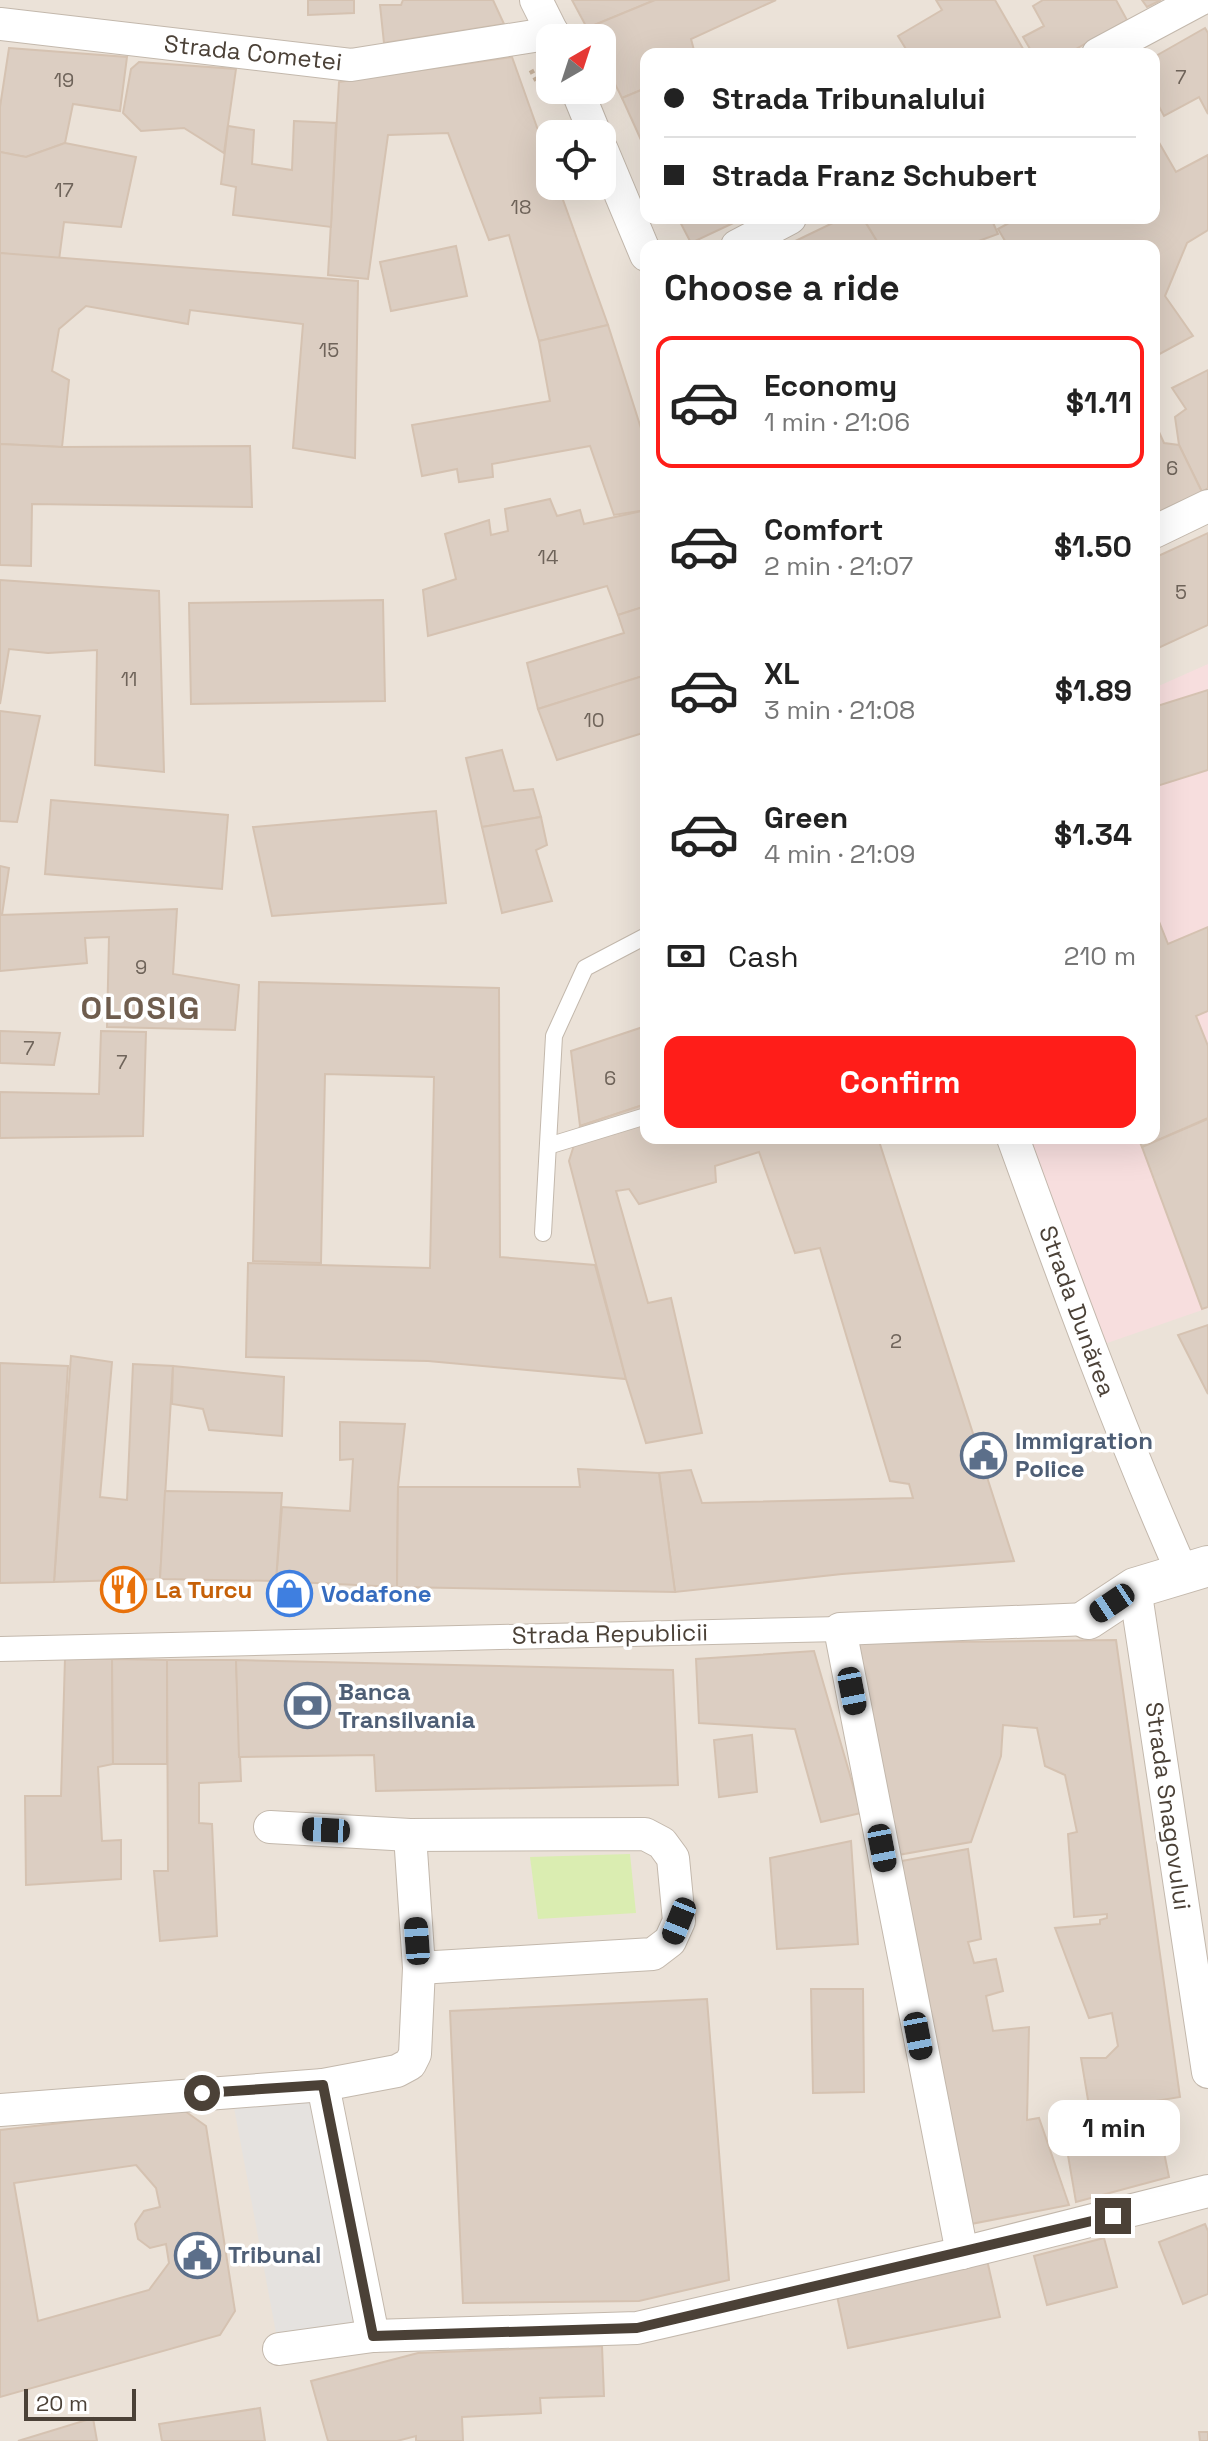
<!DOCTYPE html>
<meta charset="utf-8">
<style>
:root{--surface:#fff;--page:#f6f6f6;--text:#222;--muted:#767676;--line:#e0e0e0;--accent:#ff1d19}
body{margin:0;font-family:"Space Grotesk",sans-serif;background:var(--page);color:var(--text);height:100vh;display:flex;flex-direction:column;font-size:30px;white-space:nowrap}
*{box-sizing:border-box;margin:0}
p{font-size:26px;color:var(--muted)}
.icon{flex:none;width:44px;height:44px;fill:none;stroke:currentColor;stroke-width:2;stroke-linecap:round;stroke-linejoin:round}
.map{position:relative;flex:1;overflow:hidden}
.sheet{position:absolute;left:640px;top:240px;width:520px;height:904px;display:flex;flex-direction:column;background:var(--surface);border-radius:16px;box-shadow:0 8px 32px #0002}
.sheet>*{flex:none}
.hud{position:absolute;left:640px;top:48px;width:520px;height:176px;border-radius:16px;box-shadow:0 8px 32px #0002;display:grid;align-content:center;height:176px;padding:0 24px;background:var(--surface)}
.needle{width:52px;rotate:39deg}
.tools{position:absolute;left:536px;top:24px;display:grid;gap:16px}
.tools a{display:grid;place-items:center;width:80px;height:80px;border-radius:16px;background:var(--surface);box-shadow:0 8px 32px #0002;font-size:40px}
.scale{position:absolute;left:24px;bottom:20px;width:112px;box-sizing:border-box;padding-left:8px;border:4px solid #4b4137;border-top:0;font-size:22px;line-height:28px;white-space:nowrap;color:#4b4137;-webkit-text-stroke:6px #fff;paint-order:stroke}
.end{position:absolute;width:36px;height:36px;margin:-18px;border:10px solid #4b4137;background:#fff;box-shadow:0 0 0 4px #fff}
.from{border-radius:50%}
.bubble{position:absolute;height:56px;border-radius:16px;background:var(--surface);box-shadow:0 8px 32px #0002;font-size:26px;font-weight:700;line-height:56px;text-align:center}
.car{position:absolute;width:24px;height:48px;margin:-24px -12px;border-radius:10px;box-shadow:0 0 6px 2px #0007;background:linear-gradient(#222 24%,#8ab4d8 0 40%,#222 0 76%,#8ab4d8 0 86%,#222 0)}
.hud b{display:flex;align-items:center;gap:28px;height:76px;font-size:30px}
.hud b+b{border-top:2px solid var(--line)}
.hud i{width:20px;height:20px;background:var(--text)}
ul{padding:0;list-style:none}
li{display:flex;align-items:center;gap:24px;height:132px;margin:0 16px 12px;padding:0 8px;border:4px solid transparent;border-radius:16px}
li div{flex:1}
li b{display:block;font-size:30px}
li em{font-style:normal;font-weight:700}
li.selected{border-color:var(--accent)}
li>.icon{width:72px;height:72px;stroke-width:1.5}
h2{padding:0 24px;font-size:36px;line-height:96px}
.pay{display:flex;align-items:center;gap:20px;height:88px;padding:0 24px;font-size:30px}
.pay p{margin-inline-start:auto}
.cta{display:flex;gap:16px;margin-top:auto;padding:16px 24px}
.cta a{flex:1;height:92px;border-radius:16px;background:var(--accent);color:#fff;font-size:32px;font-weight:700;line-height:92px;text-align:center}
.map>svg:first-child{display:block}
</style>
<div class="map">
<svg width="1208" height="2441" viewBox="0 0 1208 2441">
<rect width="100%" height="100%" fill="#f6f1ea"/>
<!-- residential -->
<path fill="#ebe2d8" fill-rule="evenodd" d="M0,0H1208V2441H0ZM550,38H602V90H550ZM646,54H1154V218H646ZM550,134H602V186H550ZM646,246H1154V1138H646Z"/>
<!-- medical -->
<polygon fill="#f7dede" points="1208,664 1208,1308 1090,1349 1013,1138 1154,1138 1154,688"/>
<!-- green -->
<polygon fill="#daedb1" points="630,1854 636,1913 538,1919 530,1857"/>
<!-- parking -->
<polygon fill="#e5e2df" points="323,2085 373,2336 279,2349 231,2091"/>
<!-- building -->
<g fill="#dccec2" stroke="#d5c2b1" stroke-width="2" fill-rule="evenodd">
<polygon points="308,0 354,0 354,13 308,15"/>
<polygon points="403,0 493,0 504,24 384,43 380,5 401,5"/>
<polygon points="572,0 655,0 587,28"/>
<polygon points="655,0 776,0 691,39 695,54 646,54 646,88 622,98 602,58 602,38 592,38 587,28"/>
<polygon points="936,0 995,0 1026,54 909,54 898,36 942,10"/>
<polygon points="1043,0 1116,0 1127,20 1067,54 1033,54 1023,37 1044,26 1033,6"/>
<polygon points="1142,0 1161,0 1147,7"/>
<polygon points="1205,28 1208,33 1208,114 1199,97 1164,116 1154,97 1154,57"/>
<polygon points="9,48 127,57 120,111 73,104 65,143 26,157 0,152 0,107"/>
<polygon points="512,57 550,164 550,186 558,186 608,325 539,341 509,235 489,240 448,133 388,135 368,279 328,275 339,82"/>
<polygon points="139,62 236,69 224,153 184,128 141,131 123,113 131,69"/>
<polygon points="646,88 646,151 622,98"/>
<polygon points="294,121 336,123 331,227 233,215 236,187 221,184 228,126 254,130 252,164 292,170"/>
<polygon points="1157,139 1176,172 1208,155 1208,230 1187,243 1165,296 1193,336 1154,357 1154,246 1008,246 998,229 1018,218 1154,218 1154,140"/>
<polygon points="65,143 136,157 121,227 64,222 59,260 0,253 0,152 26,157"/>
<polygon points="678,218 744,218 691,243"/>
<polygon points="843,218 863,218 880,246 785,246"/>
<polygon points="863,218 991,218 998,234 965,246 880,246"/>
<polygon points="456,246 467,296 391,311 380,262"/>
<polygon points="0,253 358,281 355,458 293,448 303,324 190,310 188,324 86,306 59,329 52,371 69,380 62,447 0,444"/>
<polygon points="608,325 646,444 646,510 614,515 590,446 492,464 493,477 459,482 457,469 422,476 412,425 550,401 539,341"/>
<polygon points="1208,370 1208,488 1202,492 1179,445 1175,417 1186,409 1172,388"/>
<polygon points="1154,421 1164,443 1179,445 1202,492 1154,514"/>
<polygon points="0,444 62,447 250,446 252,507 32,504 31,566 0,565"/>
<polygon points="550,499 557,516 580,510 584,524 646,510 646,606 618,615 607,586 428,636 423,590 456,579 445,534 489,520 491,535 508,531 505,509"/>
<polygon points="1208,533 1208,625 1154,650 1154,558"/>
<polygon points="0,580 159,591 164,772 95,765 97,650 48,653 9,649 0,704"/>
<polygon points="383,600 385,701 191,704 189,603"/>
<polygon points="646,606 646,675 538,709 527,663 624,633 618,615"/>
<polygon points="646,675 646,732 557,760 538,709"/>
<polygon points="1208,690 1208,770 1154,787 1154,707"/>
<polygon points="0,711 40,716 17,822 0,821"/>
<polygon points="502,750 514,791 533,789 541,817 482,827 466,758"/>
<polygon points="51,800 228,815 222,889 45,874"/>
<polygon points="436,811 446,903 272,916 253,827"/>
<polygon points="541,817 547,845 536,850 552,901 502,913 482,827"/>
<polygon points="0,866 9,868 2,915 0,915"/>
<polygon points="177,909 173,974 239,985 235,1030 107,1027 109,937 85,938 87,963 0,971 0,915"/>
<polygon points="1154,909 1168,944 1208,927 1208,1011 1196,1016 1208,1046 1208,1118 1142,1147 1138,1138 1154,1138"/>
<polygon points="259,982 499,988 500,1257 595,1265 626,1379 428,1361 246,1357 248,1263 430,1268 434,1077 325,1074 321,1263 253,1261"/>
<polygon points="646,1026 646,1104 580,1126 571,1051"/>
<polygon points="0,1031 60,1033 54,1065 0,1063"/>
<polygon points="101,1031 146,1032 143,1136 0,1138 0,1092 99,1094"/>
<polygon points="646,1104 646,1138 878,1138 1014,1561 842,1574 675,1592 659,1473 691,1470 702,1503 913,1498 909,1484 890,1481 820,1248 795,1253 759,1152 715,1166 716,1182 639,1204 629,1189 616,1191 648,1303 671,1298 702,1433 646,1443 626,1379 569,1161 580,1126"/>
<polygon points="1208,1119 1208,1307 1202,1309 1142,1147"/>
<polygon points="1208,1325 1208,1394 1178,1335"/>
<polygon points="71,1356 112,1362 100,1497 127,1500 133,1364 173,1366 160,1579 54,1582"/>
<polygon points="0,1363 68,1366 54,1582 0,1583"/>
<polygon points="173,1366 284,1377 282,1436 209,1430 203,1409 172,1404"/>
<polygon points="340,1422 405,1424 398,1487 397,1587 276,1581 282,1507 350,1511 353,1459 340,1460"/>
<polygon points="578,1469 659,1473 675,1592 397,1587 398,1487 580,1487"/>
<polygon points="165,1491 282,1493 276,1581 160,1579"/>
<polygon points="1116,1640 1180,2097 1090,2112 1081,2058 1106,2058 1118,2046 1112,2013 1089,2018 1055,1928 1100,1924 1100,1920 1107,1918 1107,1914 1074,1917 1068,1834 1077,1832 1065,1775 1045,1766 1037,1728 1003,1725 1001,1756 971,1842 898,1855 855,1643"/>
<polygon points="814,1651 861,1813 821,1822 795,1729 699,1723 696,1659"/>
<polygon points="65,1658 112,1659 113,1764 98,1767 102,1841 121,1840 121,1879 26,1885 25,1796 61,1796"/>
<polygon points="112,1659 167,1660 167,1764 113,1764"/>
<polygon points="167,1660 236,1660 241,1781 199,1783 199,1823 212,1824 217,1936 160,1941 154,1871 168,1871"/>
<polygon points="236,1660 673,1670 678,1785 376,1791 374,1755 239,1757"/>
<polygon points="752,1735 757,1792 719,1797 714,1740"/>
<polygon points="851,1841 858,1944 777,1949 770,1858"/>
<polygon points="968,1849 981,1939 968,1942 974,1963 996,1959 1003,1991 986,1996 993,2031 1029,2027 1027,2120 1039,2118 1069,2205 971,2224 896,1862"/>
<polygon points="811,1989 863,1989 864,2092 813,2093"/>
<polygon points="707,1999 729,2280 639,2301 463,2303 450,2011"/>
<polygon points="1155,2108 1169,2177 1076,2202 1064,2132"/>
<path d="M182,2109L206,2126L235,2311L220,2335L0,2397V2130ZM136,2165L156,2188L160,2207L144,2211L135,2224L138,2239L150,2248L166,2244L169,2263L149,2290L38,2321L14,2183Z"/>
<polygon points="1205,2224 1208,2231 1208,2294 1183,2304 1159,2242"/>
<polygon points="1104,2238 1117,2287 1047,2305 1034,2256"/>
<polygon points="987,2260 1000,2317 848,2348 836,2291"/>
<polygon points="602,2346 604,2396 540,2398 541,2413 462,2417 463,2441 416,2441 416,2436 397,2441 328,2441 311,2381 418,2353"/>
<polygon points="260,2408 265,2441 162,2441 159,2424"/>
<polygon points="93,2418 97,2441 18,2441"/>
<polygon points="1199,2432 1208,2432 1208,2441 1200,2441"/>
</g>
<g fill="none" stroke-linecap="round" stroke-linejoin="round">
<defs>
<g id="service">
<polyline points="548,1146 646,1116"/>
<polyline points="543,1233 554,1036 585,968 646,936"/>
</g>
<polyline id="pedestrian" points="0,1649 840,1629"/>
<g id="minor">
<polyline points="536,0 555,38"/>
<polyline points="0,24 351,65 553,33"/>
<polyline points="1098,54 1199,0"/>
<polyline points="577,90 595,134"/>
<polyline points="602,150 646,255"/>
<polyline points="737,246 790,218"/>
<polyline points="1154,532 1208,506"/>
<path d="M1013,1138C1066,1284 1119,1430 1182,1572"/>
<polyline points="1135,1588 1208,2072"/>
<polyline points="270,1827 410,1835 645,1834 662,1843 673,1858 679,1921 670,1941 653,1954 419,1968"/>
<polyline points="323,2085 373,2336"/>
<polyline points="0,2110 323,2085 397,2071 410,2064 415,2054 419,1968 410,1835"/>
<polyline points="962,2253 840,1629 1088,1619"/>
<polyline points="279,2349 373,2336 637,2328 962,2253 1208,2191"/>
</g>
<polyline id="tertiary" points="1088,1619 1135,1588 1208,1566"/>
</defs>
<!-- service casing -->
<use href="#service" stroke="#c3b8ac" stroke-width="18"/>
<!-- pedestrian casing -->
<use href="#pedestrian" stroke="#c3b8ac" stroke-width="26"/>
<!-- minor casing -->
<use href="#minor" stroke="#c3b8ac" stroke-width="34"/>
<!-- tertiary casing -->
<use href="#tertiary" stroke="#c3b8ac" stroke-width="42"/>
<!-- path -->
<polyline stroke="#c6b19c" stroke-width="5" stroke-dasharray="4 4" stroke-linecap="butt" points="531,70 541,89"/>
<!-- service -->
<use href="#service" stroke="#fff" stroke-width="16"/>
<!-- pedestrian -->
<use href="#pedestrian" stroke="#fff" stroke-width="24"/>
<!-- minor -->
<use href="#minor" stroke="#fff" stroke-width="32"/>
<!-- tertiary -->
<use href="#tertiary" stroke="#fff" stroke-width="40"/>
</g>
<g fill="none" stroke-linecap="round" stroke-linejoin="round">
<!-- route -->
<polyline stroke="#4b4137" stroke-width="10" points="202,2093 323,2085 373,2336 637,2328 1113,2216"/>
</g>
<!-- icons -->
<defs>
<symbol id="civic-ring" viewBox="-11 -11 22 22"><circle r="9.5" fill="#fff" stroke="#5c6f8a" stroke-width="1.5"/><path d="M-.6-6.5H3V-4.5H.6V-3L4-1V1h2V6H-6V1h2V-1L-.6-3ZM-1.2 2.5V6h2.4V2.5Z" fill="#5c6f8a"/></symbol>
<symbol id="restaurant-ring" viewBox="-11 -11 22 22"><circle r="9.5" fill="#fff" stroke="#e8710a" stroke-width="1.5"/><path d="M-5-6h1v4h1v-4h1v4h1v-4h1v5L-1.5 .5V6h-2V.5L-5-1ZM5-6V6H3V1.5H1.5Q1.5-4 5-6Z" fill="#e8710a"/></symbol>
<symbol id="shop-ring" viewBox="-11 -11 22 22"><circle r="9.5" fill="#fff" stroke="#3f7fe0" stroke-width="1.5"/><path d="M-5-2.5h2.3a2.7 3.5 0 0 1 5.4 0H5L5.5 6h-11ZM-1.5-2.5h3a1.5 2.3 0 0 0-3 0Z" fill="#3f7fe0"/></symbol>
<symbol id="bank-ring" viewBox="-11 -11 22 22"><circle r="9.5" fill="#fff" stroke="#5c6f8a" stroke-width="1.5"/><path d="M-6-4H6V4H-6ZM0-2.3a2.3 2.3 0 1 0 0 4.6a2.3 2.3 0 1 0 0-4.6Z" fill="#5c6f8a"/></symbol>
</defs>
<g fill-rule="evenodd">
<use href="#civic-ring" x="958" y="1430" width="51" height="51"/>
<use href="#restaurant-ring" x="98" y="1564" width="51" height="51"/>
<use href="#shop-ring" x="264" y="1568" width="51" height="51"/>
<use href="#bank-ring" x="282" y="1680" width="51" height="51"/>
<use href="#civic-ring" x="172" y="2230" width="51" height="51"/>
</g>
<g text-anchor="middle" stroke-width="7" stroke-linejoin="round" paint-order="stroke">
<!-- number labels -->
<g font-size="20" fill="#6f645a">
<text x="1181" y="84">7</text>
<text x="64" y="87">19</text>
<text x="64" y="197">17</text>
<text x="521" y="214">18</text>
<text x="329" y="357">15</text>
<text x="1172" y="475">6</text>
<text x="548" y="564">14</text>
<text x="1181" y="599">5</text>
<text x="129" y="686">11</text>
<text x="594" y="727">10</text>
<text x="141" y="974">9</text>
<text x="29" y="1055">7</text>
<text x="122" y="1069">7</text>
<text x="610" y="1085">6</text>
<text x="896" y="1348">2</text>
</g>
<!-- street labels -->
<g font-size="24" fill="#4b4137" stroke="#fff">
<text transform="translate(253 53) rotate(6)" y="8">Strada Cometei</text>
<text transform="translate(1077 1311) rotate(70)" y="8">Strada Dunărea</text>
<text transform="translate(610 1634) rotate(-1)" y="8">Strada Republicii</text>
<text transform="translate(1168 1806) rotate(82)" y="8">Strada Snagovului</text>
</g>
<!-- service labels -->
<g font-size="24" font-weight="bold" fill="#4e5e75" stroke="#fff" text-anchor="start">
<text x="1015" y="1449">Immigration<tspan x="1015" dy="28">Police</tspan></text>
<text x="338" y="1700">Banca<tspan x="338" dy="28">Transilvania</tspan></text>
<text x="228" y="2263">Tribunal</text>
</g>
<!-- food labels -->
<g font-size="24" font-weight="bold" fill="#c56008" stroke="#fff" text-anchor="start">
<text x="155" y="1598">La Turcu</text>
</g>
<!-- shop labels -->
<g font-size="24" font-weight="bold" fill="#366cbe" stroke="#fff" text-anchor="start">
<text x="321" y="1602">Vodafone</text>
</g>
<!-- district labels -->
<g font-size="32" font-weight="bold" letter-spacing="2" fill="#6f5d4e" stroke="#fff">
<text x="141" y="1019">OLOSIG</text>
</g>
</g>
</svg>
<div class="tools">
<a><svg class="needle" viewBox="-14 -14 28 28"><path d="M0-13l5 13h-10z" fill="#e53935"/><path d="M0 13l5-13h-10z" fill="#767676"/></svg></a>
<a><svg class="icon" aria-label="locate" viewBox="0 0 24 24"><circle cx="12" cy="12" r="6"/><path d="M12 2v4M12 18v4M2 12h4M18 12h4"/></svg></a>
</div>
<div class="scale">20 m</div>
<i class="end from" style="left:202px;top:2093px"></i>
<i class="end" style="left:1113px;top:2216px"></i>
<div class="bubble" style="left:1048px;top:2100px;width:132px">1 min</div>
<i class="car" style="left:1112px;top:1603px;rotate:236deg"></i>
<i class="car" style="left:852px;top:1691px;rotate:169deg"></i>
<i class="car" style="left:326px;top:1830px;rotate:273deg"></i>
<i class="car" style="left:882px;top:1848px;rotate:169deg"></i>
<i class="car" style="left:679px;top:1921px;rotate:202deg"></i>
<i class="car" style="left:417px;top:1941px;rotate:356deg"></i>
<i class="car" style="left:918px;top:2036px;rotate:169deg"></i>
<div class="hud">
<b><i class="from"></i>Strada Tribunalului</b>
<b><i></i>Strada Franz Schubert</b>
</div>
<section class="sheet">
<h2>Choose a ride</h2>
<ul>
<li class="selected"><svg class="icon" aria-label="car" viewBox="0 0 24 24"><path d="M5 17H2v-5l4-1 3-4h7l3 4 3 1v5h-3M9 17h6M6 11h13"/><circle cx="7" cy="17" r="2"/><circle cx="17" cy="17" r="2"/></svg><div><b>Economy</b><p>1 min · 21:06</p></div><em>$1.11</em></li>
<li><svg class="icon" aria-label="car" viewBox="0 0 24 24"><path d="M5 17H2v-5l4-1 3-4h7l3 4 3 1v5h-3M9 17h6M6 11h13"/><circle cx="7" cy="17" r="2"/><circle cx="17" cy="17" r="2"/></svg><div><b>Comfort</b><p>2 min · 21:07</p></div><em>$1.50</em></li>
<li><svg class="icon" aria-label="car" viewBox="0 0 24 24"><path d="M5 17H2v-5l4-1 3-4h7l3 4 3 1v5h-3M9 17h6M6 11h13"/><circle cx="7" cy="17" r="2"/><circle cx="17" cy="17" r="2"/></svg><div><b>XL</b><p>3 min · 21:08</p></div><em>$1.89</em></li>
<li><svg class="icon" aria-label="car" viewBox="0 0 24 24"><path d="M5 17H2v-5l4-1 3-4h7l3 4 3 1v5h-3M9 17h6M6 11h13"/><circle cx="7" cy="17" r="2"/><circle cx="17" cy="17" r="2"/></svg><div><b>Green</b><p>4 min · 21:09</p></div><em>$1.34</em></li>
</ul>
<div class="pay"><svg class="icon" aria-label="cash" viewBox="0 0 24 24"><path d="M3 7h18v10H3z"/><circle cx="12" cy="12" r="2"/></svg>Cash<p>210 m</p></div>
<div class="cta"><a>Confirm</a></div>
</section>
</div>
